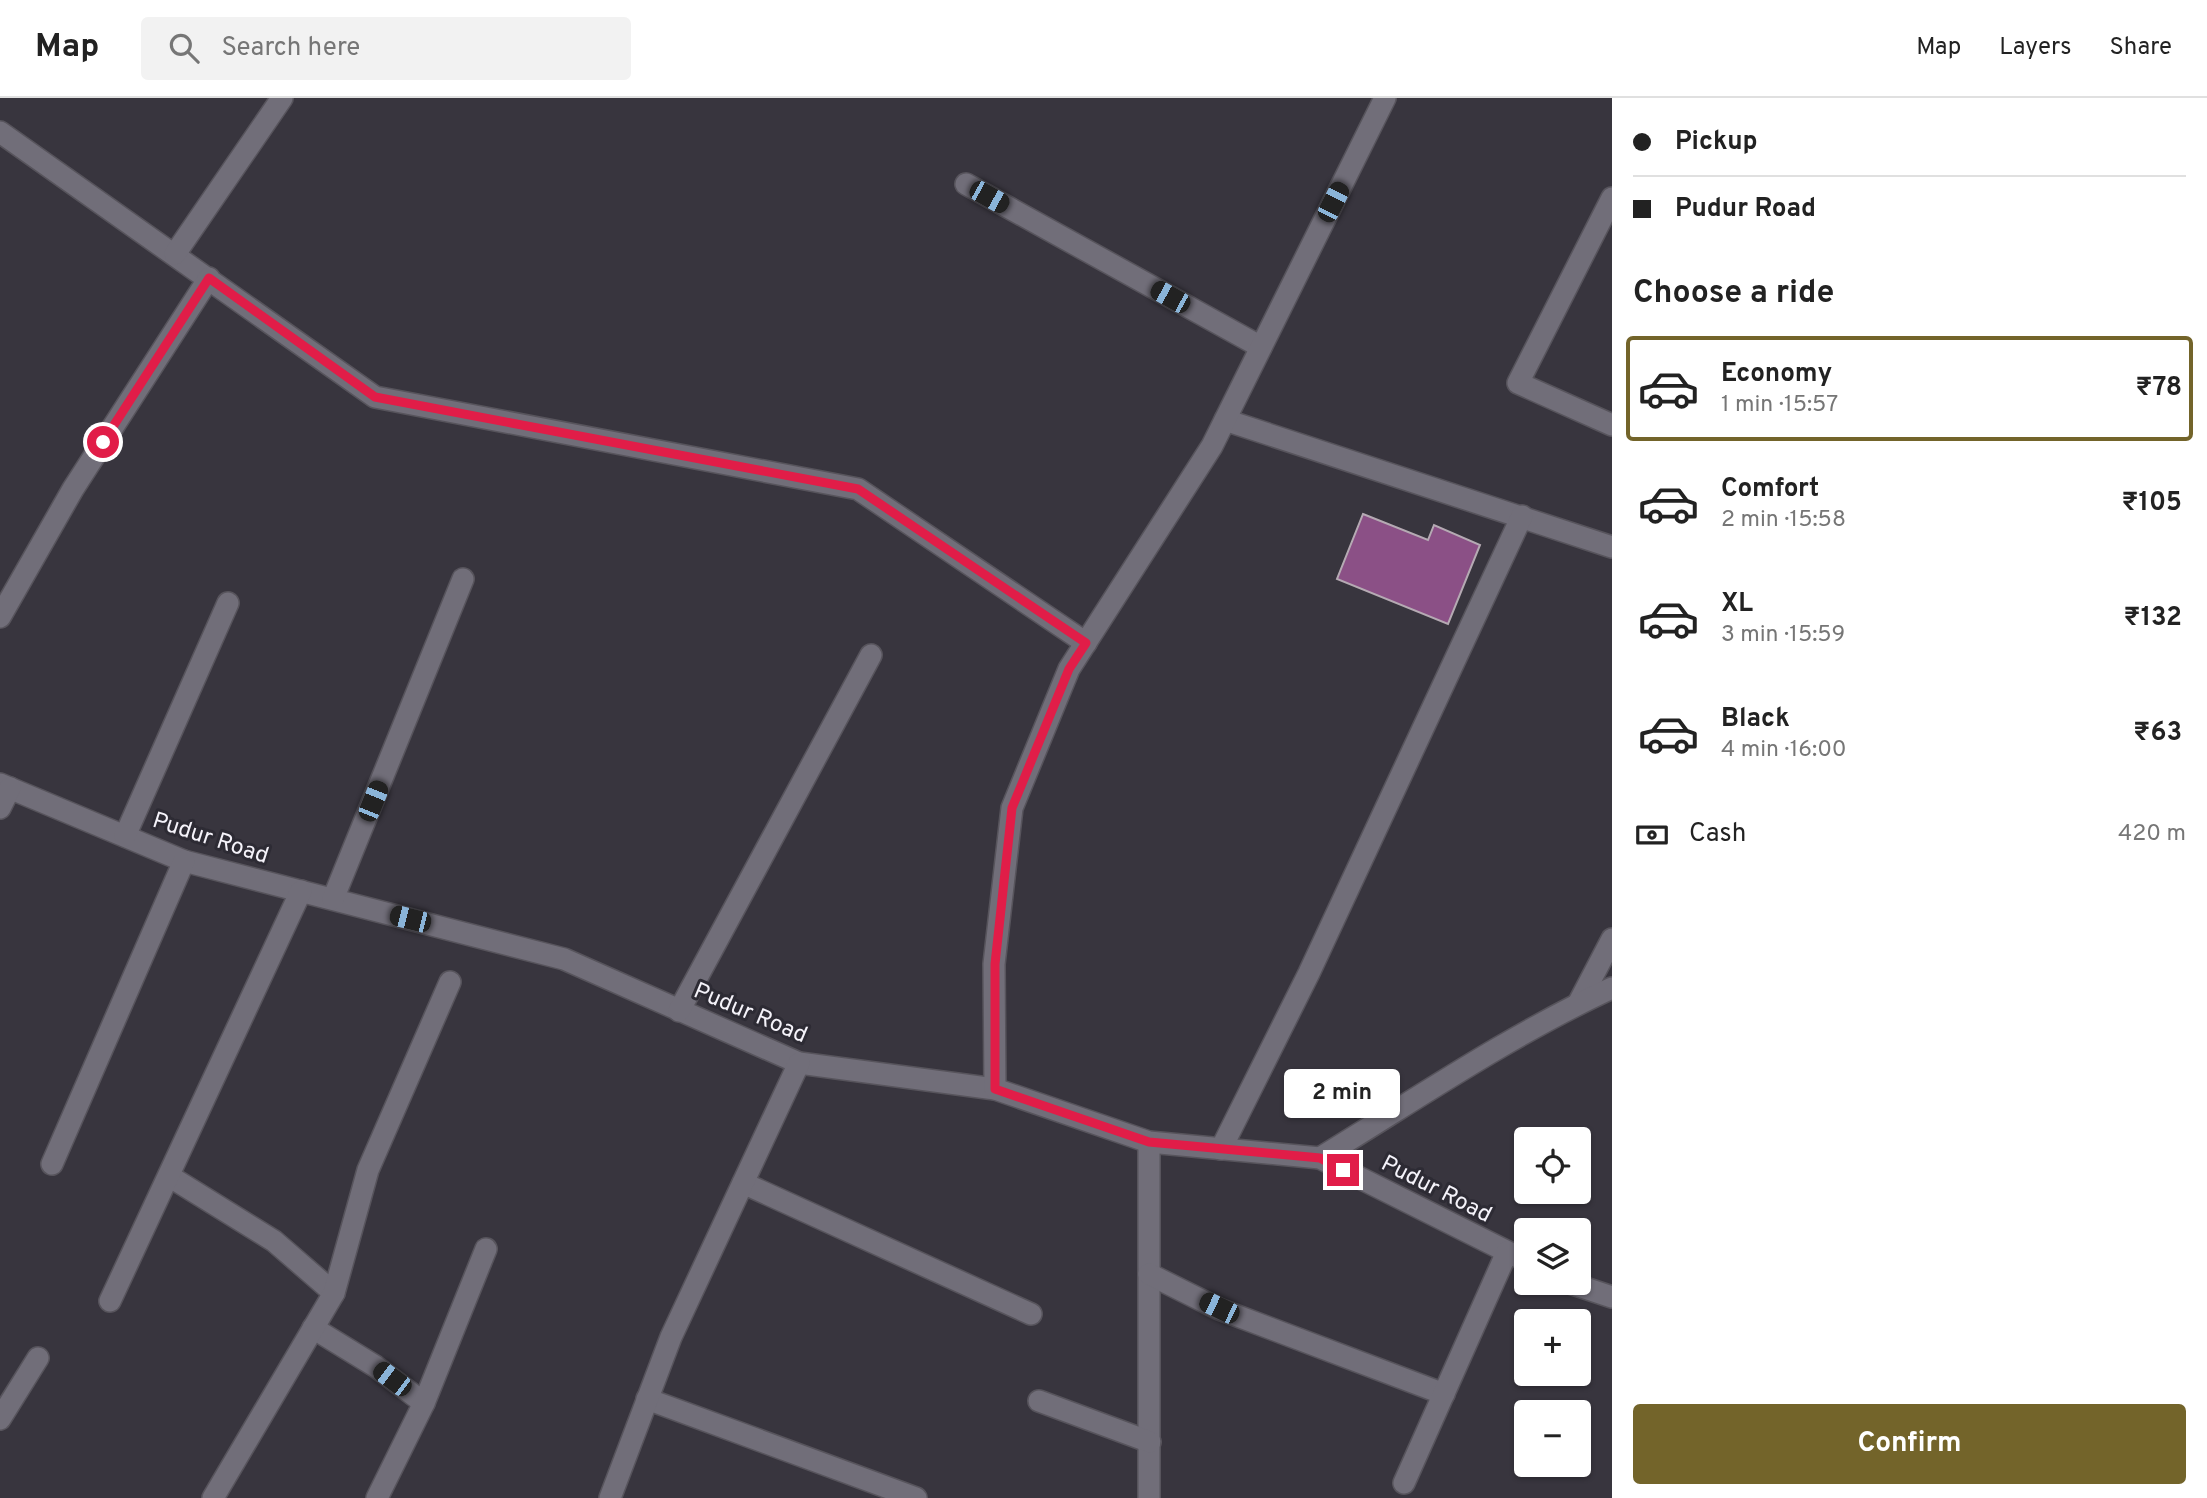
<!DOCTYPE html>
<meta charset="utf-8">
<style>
:root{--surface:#fff;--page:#f2f2f2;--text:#222;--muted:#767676;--line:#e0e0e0;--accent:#73642a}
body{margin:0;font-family:Overpass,sans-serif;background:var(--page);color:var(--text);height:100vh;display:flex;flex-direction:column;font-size:26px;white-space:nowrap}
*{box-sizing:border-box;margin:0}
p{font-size:23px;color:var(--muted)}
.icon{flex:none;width:38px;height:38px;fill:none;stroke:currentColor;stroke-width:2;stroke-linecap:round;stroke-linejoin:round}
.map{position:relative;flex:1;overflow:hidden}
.sheet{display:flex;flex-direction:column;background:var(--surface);width:595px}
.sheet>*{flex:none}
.top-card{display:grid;align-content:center;height:154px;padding:0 21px;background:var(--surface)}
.controls{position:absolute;left:1514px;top:1029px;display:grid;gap:14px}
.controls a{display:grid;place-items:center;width:77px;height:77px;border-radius:7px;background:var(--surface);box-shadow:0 2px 5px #0004;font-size:35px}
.end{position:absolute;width:32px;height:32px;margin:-16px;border:9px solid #e11d48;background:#fff;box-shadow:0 0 0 4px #fff}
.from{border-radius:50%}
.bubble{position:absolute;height:49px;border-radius:7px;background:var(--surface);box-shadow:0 2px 5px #0004;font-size:23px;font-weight:700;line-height:49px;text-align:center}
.car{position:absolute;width:21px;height:42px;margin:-21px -10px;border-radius:9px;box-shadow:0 0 5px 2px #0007;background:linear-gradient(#222 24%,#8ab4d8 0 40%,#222 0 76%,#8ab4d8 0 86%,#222 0)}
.top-card b{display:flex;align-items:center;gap:24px;height:66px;font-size:26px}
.top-card b+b{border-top:2px solid var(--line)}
.top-card i{width:18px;height:18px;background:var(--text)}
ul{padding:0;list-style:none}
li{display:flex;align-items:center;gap:21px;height:105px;margin:0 14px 10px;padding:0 7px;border:4px solid transparent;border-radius:7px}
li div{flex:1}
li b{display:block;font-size:26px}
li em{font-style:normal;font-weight:700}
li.on{border-color:var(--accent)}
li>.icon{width:63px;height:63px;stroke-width:1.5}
h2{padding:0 21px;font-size:32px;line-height:84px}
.pay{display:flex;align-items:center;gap:18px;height:77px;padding:0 21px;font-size:26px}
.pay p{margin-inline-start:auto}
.button{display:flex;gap:14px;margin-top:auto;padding:14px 21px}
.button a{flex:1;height:80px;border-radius:7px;background:var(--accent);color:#fff;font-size:28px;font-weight:700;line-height:80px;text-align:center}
header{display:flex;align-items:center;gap:42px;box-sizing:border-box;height:98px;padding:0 35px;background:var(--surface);border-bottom:2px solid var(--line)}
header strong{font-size:33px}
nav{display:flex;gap:38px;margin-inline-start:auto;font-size:24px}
.search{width:490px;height:63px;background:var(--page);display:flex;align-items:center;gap:18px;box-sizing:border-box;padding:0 24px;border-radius:7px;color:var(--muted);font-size:26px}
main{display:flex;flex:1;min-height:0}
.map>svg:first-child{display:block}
</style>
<header>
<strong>Map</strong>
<div class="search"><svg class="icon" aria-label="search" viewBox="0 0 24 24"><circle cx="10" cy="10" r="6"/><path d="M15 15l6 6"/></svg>Search here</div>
<nav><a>Map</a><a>Layers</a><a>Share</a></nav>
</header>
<main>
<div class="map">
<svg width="1612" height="1400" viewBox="0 0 1612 1400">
<rect width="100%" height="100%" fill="#38353e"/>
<!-- building -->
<polygon fill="#8b5086" stroke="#b5aab3" stroke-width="2" points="1363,416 1428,442 1434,427 1480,447 1448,526 1337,481"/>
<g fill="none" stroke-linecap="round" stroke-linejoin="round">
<defs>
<g id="minor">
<polyline points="0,34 375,299 858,391 1086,545"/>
<polyline points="966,86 1261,249"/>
<polyline points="1612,100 1518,285 1612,327"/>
<polyline points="175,156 282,0"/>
<polyline points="1225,322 1612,449"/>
<polyline points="0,519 73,391 209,180"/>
<polyline points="0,686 184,763 564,861 799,965 995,991 1149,1044 1320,1060 1526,1163"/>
<polyline points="0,710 10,690"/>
<polyline points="125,738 228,505"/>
<polyline points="333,801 463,481"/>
<polyline points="1578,906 1612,841"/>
<polyline points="679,913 871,557"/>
<polyline points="995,991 994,866 1012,710 1069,571 1212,348 1385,0"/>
<polyline points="1149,1044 1149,1400"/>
<polyline points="1221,1051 1309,875 1522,418"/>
<path d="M1320,1060C1415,1002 1510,937 1612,890"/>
<polyline points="52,1066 184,763"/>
<polyline points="169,1078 274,1143 334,1195"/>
<polyline points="743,1085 1031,1216"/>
<polyline points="1149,1176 1219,1211 1444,1296"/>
<polyline points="1570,1185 1612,1199"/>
<polyline points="110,1203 301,793"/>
<polyline points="313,1230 375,1268 424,1305"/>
<polyline points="647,1301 916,1400"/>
<polyline points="1039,1303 1150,1344"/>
<polyline points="0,1321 38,1260"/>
<polyline points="1404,1385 1507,1154"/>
<polyline points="213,1400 334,1195 368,1072 450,884"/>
<polyline points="377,1400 424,1305 486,1151"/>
<polyline points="610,1400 671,1239 799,965"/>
</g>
</defs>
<!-- minor casing -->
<use href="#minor" stroke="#57545c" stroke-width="24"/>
<!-- minor -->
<use href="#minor" stroke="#716e79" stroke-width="21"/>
</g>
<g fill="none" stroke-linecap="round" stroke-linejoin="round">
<!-- route -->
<polyline stroke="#e11d48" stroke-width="9" points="103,344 209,180 375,299 858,391 1086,545 1069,571 1012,710 995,866 995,991 1149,1044 1320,1060 1343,1072"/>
</g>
<g text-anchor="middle" stroke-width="6" stroke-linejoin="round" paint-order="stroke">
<!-- street labels -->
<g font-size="23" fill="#f5f3fa" stroke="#2d2b34">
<text transform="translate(211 739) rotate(18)" y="8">Pudur Road</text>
<text transform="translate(751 914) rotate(23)" y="8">Pudur Road</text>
<text transform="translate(1437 1090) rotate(27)" y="8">Pudur Road</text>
</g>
</g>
</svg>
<div class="controls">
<a><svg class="icon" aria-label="locate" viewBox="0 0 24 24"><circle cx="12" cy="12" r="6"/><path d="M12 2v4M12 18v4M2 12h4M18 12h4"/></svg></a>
<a><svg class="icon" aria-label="layers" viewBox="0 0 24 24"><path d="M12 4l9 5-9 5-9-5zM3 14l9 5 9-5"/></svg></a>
<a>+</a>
<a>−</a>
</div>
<i class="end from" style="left:103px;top:344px"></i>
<i class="end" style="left:1343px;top:1072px"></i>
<div class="bubble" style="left:1284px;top:971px;width:116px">2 min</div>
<i class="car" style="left:989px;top:99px;rotate:119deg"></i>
<i class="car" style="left:1333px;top:104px;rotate:27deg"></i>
<i class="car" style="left:1170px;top:199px;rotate:299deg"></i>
<i class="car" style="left:373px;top:703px;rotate:22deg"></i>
<i class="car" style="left:410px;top:821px;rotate:284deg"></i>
<i class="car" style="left:1219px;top:1210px;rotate:296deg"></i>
<i class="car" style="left:392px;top:1281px;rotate:307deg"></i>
</div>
<section class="sheet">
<div class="top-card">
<b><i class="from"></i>Pickup</b>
<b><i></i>Pudur Road</b>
</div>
<h2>Choose a ride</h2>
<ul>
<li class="on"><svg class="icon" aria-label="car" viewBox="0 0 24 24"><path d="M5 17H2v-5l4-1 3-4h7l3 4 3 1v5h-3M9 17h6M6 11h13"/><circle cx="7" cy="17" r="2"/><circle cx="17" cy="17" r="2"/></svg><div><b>Economy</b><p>1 min · 15:57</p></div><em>₹78</em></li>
<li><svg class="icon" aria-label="car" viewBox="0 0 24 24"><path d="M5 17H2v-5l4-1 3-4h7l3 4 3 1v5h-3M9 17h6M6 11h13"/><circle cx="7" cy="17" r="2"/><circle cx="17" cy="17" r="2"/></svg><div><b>Comfort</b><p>2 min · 15:58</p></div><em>₹105</em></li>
<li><svg class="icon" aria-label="car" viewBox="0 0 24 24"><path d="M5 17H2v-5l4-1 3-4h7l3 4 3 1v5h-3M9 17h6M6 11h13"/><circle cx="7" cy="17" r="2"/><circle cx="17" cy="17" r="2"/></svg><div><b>XL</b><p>3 min · 15:59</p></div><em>₹132</em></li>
<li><svg class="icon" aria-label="car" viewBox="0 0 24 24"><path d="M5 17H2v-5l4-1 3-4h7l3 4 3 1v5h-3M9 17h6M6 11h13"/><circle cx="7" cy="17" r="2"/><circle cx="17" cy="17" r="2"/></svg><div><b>Black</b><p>4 min · 16:00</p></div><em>₹63</em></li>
</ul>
<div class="pay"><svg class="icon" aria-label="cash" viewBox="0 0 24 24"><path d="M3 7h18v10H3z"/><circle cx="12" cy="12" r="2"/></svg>Cash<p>420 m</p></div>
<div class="button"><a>Confirm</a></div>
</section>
</main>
